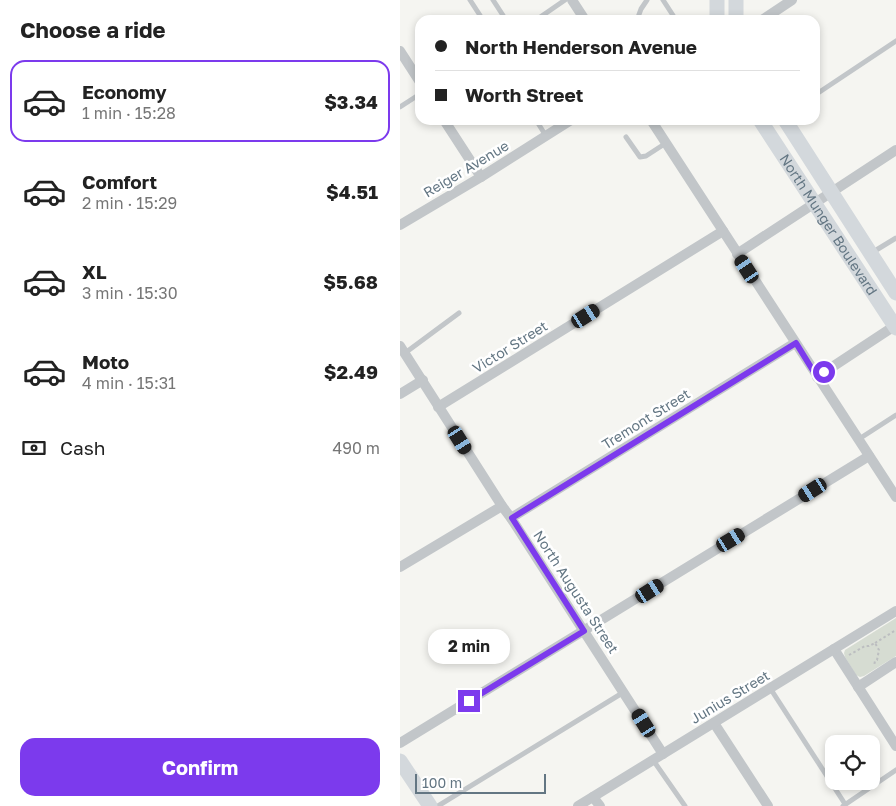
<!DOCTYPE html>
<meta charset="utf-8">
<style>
:root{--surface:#fff;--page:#f2f2f2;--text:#222;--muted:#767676;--line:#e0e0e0;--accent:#7c3aed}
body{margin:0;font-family:"Golos Text",sans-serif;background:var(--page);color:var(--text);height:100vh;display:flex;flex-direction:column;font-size:19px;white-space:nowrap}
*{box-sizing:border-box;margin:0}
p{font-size:16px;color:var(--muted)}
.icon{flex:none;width:28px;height:28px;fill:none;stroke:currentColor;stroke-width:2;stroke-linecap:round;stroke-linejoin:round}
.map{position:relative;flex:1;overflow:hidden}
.details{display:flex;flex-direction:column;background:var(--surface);width:400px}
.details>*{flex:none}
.hud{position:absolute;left:15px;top:15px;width:405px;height:110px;border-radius:15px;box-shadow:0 2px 8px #0003;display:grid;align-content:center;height:110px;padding:0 20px;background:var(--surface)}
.fabs{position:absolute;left:425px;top:735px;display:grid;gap:10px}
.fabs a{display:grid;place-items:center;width:55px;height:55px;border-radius:10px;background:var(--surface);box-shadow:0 2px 8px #0003;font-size:25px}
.scale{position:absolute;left:15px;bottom:12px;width:131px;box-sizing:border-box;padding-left:5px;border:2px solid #637683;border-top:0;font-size:14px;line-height:18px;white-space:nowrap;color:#637683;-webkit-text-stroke:4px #fff;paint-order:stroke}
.end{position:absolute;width:22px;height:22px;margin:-11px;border:6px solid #7c3aed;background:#fff;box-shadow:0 0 0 2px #fff}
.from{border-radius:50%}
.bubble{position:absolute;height:35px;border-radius:15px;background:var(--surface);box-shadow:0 2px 8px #0003;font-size:16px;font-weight:700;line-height:35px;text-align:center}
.car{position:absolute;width:15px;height:30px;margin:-15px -8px;border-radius:6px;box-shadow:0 0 4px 1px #0007;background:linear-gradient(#222 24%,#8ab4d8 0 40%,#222 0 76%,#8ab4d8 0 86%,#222 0)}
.hud b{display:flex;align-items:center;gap:18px;height:48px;font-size:19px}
.hud b+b{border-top:1px solid var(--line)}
.hud i{width:12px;height:12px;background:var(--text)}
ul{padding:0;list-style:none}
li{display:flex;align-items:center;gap:15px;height:82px;margin:0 10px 8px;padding:0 10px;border:2px solid transparent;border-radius:15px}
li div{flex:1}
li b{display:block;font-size:19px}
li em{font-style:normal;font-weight:700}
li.on{border-color:var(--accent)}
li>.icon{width:45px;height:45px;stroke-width:1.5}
h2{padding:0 20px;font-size:22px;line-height:60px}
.pay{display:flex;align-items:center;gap:12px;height:55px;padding:0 20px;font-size:19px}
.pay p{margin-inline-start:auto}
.primary-button{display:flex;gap:10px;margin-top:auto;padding:10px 20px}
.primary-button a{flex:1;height:58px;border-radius:15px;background:var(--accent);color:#fff;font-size:20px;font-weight:700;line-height:58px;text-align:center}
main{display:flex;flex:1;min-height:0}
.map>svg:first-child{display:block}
</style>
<main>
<section class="details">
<h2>Choose a ride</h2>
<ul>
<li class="on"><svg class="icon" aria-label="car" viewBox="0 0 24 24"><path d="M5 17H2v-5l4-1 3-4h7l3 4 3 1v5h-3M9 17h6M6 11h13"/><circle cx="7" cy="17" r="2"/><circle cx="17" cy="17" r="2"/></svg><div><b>Economy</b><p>1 min · 15:28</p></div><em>$3.34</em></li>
<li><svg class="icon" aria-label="car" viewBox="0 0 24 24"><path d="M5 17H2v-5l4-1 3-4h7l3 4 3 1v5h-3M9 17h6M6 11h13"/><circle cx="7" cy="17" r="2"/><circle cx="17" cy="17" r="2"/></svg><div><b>Comfort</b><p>2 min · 15:29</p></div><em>$4.51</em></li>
<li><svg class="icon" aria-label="car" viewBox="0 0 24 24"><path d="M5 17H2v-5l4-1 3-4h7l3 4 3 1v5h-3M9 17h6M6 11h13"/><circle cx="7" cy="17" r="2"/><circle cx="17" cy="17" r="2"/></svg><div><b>XL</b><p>3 min · 15:30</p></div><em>$5.68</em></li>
<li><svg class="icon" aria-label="car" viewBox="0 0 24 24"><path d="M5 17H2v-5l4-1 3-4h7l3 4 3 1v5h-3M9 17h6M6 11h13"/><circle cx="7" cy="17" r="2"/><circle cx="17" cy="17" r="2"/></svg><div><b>Moto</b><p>4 min · 15:31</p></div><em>$2.49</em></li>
</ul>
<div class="pay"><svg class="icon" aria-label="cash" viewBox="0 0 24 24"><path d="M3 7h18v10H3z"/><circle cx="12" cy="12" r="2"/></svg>Cash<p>490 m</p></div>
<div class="primary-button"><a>Confirm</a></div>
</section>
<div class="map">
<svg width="496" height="806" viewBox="0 0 496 806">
<rect width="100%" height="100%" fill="#f5f5f1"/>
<!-- green -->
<polygon fill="#d6dcd2" points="496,618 496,656 464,676 460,677 456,675 445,657 444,653 445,650"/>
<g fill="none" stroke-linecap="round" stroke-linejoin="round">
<!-- path -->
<g stroke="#bcbec0" stroke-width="2" stroke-dasharray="2.5 2.5" stroke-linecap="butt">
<polyline points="475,643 496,630"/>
<polyline points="449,655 465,646 469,646 475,643 479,650 477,660 475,661 474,666"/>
</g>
<!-- lane -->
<g stroke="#c2c6c9" stroke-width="5">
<polyline points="70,0 83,20"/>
<polyline points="93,0 106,20"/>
<polyline points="263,0 276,20"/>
<polyline points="136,20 165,0"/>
<polyline points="237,20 241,9 247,0"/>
<polyline points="415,95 496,41"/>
<polyline points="0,107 20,94"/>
<polyline points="136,120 146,136"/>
<polyline points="226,137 240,157 246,156 266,143"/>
<polyline points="473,252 496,238"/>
<polyline points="5,353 59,313"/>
<polyline points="459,439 496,415"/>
<polyline points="370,688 445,804"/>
<polyline points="253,760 285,806"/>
<polyline points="38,806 224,692"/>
<polyline points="443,806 496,770"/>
</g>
<!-- street -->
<g stroke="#c2c6c9" stroke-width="10">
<polyline points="172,0 185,20"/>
<polyline points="362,20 392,0"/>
<polyline points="0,51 20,82"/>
<polyline points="44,120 81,177"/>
<polyline points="251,120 496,497"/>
<polyline points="0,225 81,177 171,120"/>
<polyline points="337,254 496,150"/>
<polyline points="0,346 102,506 111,518 263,754"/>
<polyline points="417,377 496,325"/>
<polyline points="0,394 23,380"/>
<polyline points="38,407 323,231"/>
<polyline points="111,518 395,343"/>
<polyline points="0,567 102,506"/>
<polyline points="434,649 496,746"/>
<polyline points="458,687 496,662"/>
<polyline points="314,723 368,806"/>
<polyline points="0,743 469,456"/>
<polyline points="193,797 200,806"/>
<polyline points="178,806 496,611"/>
</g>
<!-- secondary -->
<g stroke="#d3d8dc" stroke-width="15">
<polyline points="317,0 317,20"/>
<polyline points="336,0 336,20"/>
<path id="s1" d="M360,120L496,328"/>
<polyline points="385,120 496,293"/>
<polyline points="0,761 30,806"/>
</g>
</g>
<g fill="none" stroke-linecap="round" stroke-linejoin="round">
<!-- route -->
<polyline stroke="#7c3aed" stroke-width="6" points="69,701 184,631 112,518 396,343 417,377 424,372"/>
</g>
<g text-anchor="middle" stroke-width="5" stroke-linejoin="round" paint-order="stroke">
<!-- street labels -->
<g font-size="14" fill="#637683" stroke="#fff">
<text transform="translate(66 169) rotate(-31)" y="5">Reiger Avenue</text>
<text dy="5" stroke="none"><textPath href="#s1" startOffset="125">North Munger Boulevard</textPath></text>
<text transform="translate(110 347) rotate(-32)" y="5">Victor Street</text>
<text transform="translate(246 419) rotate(-32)" y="5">Tremont Street</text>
<text transform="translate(176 592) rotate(57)" y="5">North Augusta Street</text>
<text transform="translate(330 697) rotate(-31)" y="5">Junius Street</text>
</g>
</g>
</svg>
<div class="fabs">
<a><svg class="icon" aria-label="locate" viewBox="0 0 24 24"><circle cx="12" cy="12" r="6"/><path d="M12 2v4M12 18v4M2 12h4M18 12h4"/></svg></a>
</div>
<div class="scale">100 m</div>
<i class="end from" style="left:424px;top:372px"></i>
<i class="end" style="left:69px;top:701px"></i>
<div class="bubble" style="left:28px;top:629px;width:82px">2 min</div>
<i class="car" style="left:347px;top:269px;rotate:327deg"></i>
<i class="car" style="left:186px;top:316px;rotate:58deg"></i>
<i class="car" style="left:60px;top:440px;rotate:148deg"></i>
<i class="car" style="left:413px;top:490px;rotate:238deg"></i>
<i class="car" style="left:331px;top:540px;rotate:59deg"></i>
<i class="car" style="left:250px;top:591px;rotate:58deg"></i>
<i class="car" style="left:244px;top:723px;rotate:328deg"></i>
<div class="hud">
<b><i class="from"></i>North Henderson Avenue</b>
<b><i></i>Worth Street</b>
</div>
</div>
</main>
